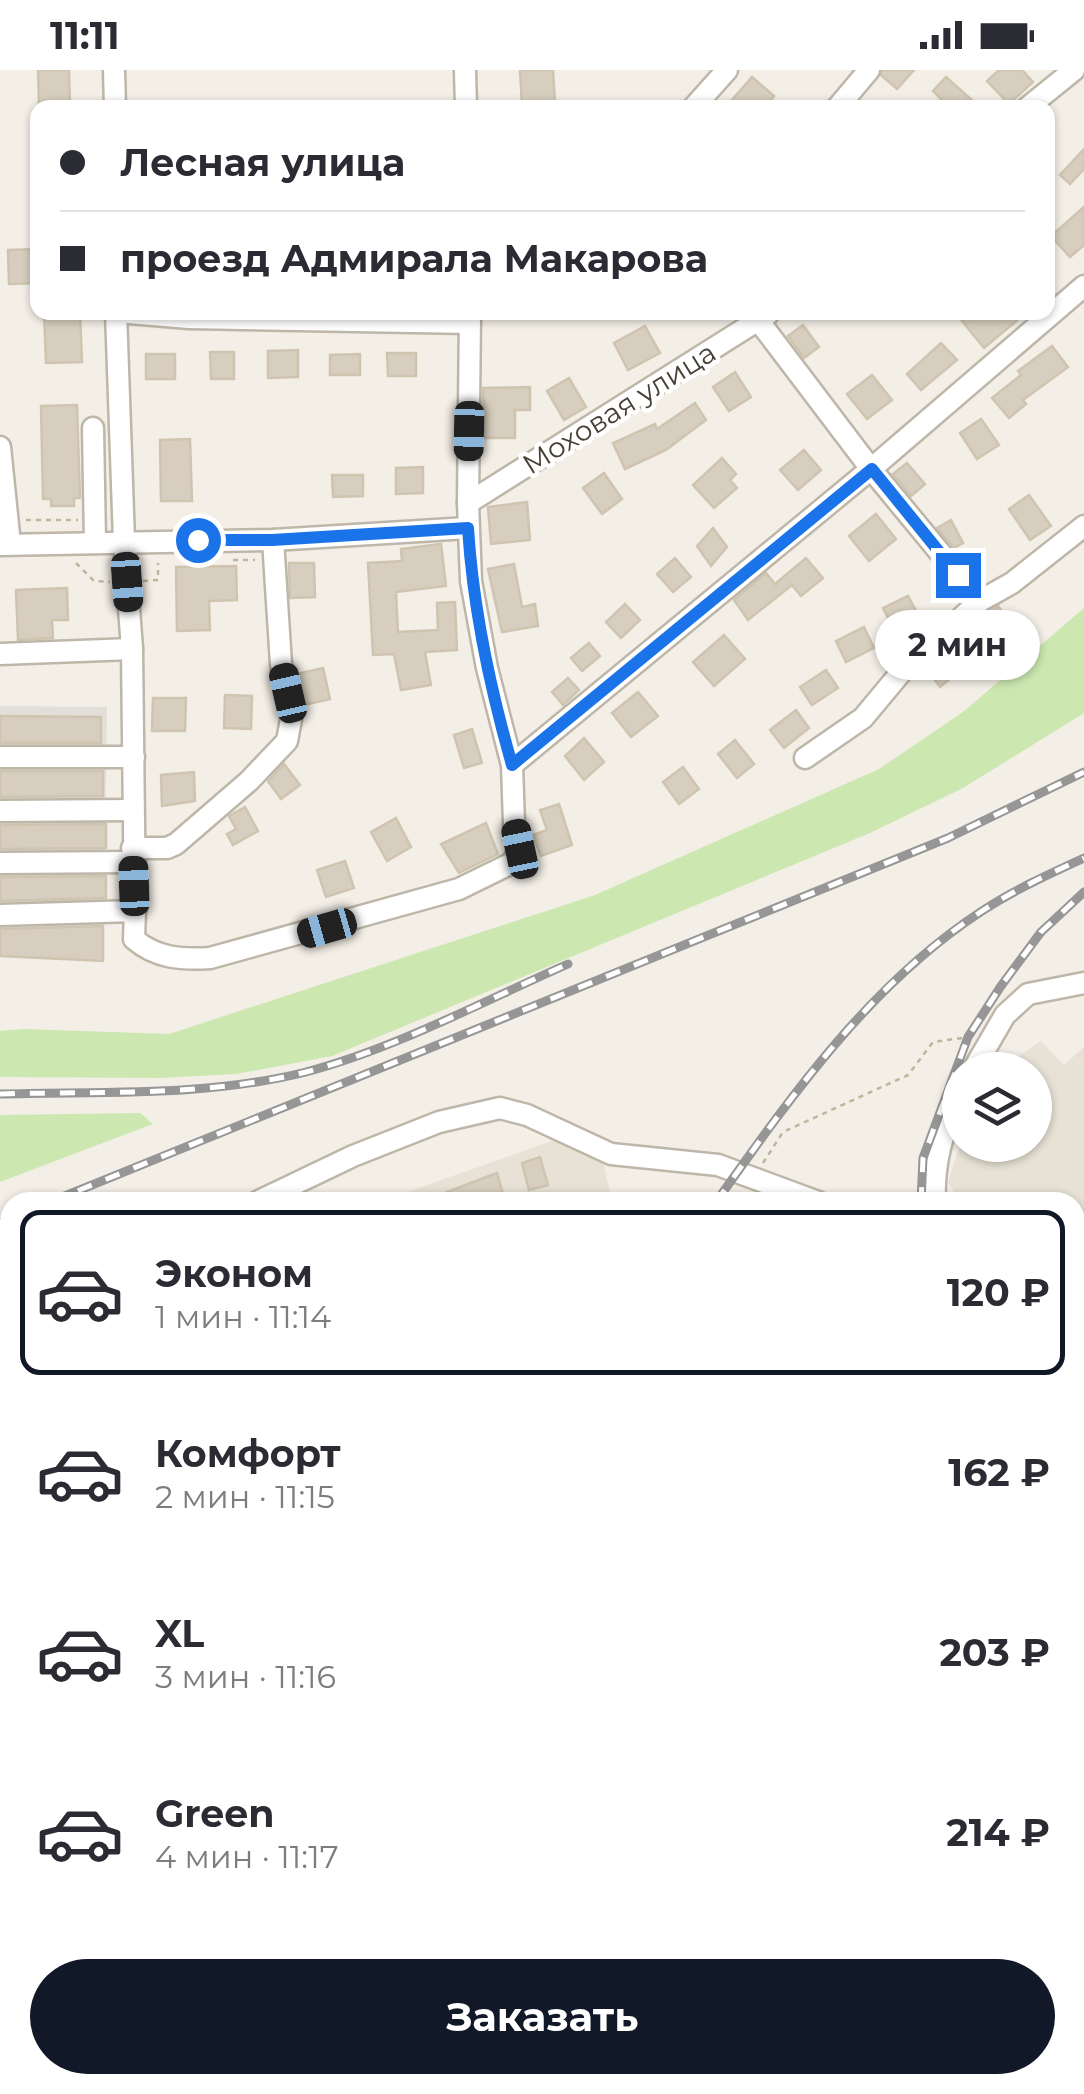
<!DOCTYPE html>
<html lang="ru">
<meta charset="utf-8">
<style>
:root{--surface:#fff;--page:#f7f7f7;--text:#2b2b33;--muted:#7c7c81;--line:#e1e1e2;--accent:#111827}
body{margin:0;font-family:Montserrat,sans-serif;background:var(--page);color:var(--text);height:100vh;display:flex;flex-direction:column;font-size:38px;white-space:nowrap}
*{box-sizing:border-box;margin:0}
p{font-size:32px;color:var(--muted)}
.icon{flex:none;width:55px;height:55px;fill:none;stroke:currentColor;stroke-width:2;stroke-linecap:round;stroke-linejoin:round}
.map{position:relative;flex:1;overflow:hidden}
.side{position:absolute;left:0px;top:1122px;width:1085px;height:902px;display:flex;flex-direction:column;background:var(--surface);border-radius:30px 30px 0 0;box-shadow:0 2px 8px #0004}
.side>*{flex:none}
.banner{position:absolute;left:30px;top:30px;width:1025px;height:220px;border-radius:20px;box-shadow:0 2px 8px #0004;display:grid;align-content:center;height:220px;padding:0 30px;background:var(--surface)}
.tools{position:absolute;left:942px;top:982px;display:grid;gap:20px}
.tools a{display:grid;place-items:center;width:110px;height:110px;border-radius:50%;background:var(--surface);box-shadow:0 2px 8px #0004;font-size:50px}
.end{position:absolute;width:45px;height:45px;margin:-22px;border:12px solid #1a73e8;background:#fff;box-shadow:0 0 0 5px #fff}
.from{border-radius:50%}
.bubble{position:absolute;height:70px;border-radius:35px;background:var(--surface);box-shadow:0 2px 8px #0004;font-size:32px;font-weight:700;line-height:70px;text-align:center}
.car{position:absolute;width:30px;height:60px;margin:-30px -15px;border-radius:12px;box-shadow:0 0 8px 2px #0007;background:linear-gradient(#222 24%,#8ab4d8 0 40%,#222 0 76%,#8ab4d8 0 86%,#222 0)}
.banner b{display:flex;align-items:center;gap:35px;height:95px;font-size:38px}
.banner b+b{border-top:2px solid var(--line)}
.banner i{width:25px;height:25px;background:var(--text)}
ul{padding:18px 0 0;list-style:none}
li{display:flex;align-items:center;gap:30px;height:165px;margin:0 20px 15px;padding:0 10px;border:5px solid transparent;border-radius:20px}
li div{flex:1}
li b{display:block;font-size:38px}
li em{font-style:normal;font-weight:700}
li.selected{border-color:var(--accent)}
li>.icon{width:90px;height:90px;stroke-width:1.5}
.cta{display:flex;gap:20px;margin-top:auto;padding:20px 30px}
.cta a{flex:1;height:115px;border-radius:60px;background:var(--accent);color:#fff;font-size:40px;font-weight:700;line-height:115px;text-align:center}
.status{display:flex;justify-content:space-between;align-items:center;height:70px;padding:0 50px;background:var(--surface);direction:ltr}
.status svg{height:28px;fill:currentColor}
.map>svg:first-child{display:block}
</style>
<div class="status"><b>11:11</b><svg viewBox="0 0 49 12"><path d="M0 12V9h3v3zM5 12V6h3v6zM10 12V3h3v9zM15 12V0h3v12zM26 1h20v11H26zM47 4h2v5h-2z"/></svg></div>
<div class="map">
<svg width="1084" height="2024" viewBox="0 0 1084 2024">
<rect width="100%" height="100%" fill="#f3efe7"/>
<!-- residential -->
<g fill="#e7e2d5">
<polygon points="1041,971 1064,995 1084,977 1084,1272 1075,1265 1075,1132 960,1132 948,1112 960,1075 1035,1075 1035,1000 998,1000"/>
<polygon points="560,1068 604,1095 612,1132 379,1132"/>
</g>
<!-- industrial -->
<g fill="#e2ded8">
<polygon points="0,636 107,637 103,891 0,881"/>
<polygon points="0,1534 10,2015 752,2015 756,2024 0,2024"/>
</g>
<!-- green -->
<g fill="#cce7b0">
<polygon points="1084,538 1084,643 963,718 870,763 332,986 236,1004 160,1008 0,1007 0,961 24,959 169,964 595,825 879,699 963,642"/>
<polygon points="140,1043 153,1054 0,1112 0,1045"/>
<polygon points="10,1273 10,2015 59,2015 53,2024 0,2024 0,1277"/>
<polygon points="1084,1787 1084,1935 1075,1924 1075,1874"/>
<polygon points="131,2015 331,2015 345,2024 128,2024"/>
<polygon points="804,2015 1007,2015 1002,2024 810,2024"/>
</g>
<!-- building -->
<g fill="#d7cebf" stroke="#cfc4b0" stroke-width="2.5">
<polygon points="38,0 69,0 70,38 39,38"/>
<polygon points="520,0 553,0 555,33 522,35"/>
<polygon points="882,0 914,0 897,19 881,5"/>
<polygon points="999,0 1022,0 1033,12 1009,34 987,11"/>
<polygon points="752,7 774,26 764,38 741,38 732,30"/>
<polygon points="946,7 973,31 967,38 950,38 933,21"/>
<polygon points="1084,79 1084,99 1070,114 1060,105"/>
<polygon points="1084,137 1084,175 1070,187 1051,166"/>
<polygon points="38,179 38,213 9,214 8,180"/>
<polygon points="44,242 80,242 82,292 46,293"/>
<polygon points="973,242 1027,242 984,278 962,251"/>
<polygon points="803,255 819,277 804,288 788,266"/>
<polygon points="645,256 660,283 628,300 614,273"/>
<polygon points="941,273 957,290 921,320 907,304"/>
<polygon points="1052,276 1068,297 1023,330 1026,334 1009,348 992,328 1021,305 1018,301"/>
<polygon points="298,280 298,307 268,308 268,281"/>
<polygon points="210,282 234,282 234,309 211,309"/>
<polygon points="387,283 416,283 416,306 388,306"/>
<rect x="146" y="284" width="29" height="25"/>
<polygon points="360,284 360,305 330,305 330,285"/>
<polygon points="735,302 751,327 729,341 713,317"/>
<polygon points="872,305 892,330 867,349 847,324"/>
<polygon points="569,308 586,337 564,350 547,321"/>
<polygon points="530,317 530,340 515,340 515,368 485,368 483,318"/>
<polygon points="695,333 706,350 666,380 625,399 613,373 655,354 657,359"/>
<polygon points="77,335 80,428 74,428 74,436 51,436 51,429 43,429 41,336"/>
<polygon points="981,349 999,375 977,389 960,363"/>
<polygon points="190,369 192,431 161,431 160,370"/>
<polygon points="804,380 821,400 798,420 780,400"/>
<polygon points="722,388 736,404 730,410 737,418 714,438 693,415"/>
<polygon points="907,393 925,414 911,426 893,404"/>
<polygon points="423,397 423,423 396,424 396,398"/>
<polygon points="604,403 622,429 602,444 583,418"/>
<polygon points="332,405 363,405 363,426 333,427"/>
<polygon points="1029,425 1051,456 1030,470 1009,439"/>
<polygon points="527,432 530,470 491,474 488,437"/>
<polygon points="876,444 896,469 869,491 849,466"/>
<polygon points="951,450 963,473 954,478 937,458"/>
<polygon points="713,458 727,477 711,496 697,476"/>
<polygon points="441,474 446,516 396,522 398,562 438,560 437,533 455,532 457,580 425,582 431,615 401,620 394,584 373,585 368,493 402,491 401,479"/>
<polygon points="675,488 691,507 673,522 657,504"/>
<polygon points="806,488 823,508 801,526 792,515 748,550 734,530 766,503 775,514"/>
<polygon points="289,493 314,493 315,527 290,528"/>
<polygon points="514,494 522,537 535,534 538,556 502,562 488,499"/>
<polygon points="236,496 237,530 209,531 210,560 177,561 176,497"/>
<polygon points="67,518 68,550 52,550 53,568 18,570 16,520"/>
<polygon points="908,526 919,546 894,559 883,538"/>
<polygon points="625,534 640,550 621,568 606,552"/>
<polygon points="998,536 1009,551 989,565 983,556 973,563 969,559"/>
<polygon points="864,557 874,578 846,592 836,571"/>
<polygon points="724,565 745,589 714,616 693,592"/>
<polygon points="589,573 600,586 582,601 571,588"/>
<polygon points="941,585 956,604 940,617 926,598"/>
<polygon points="323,598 330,629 304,635 297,604"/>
<polygon points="826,600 838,618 812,635 800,617"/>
<polygon points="568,608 579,620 563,635 552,622"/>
<polygon points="638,622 658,646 631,667 612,643"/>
<polygon points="225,625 252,626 251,659 224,658"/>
<polygon points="153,628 186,628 185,661 152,661"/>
<polygon points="796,640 809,658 784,678 770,660"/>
<polygon points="0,646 101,647 101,673 0,673"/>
<polygon points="472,659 482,693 464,698 454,665"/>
<polygon points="584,668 604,692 584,710 565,686"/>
<polygon points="735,670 754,694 737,708 718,684"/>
<polygon points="284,694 300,715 281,729 268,711"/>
<polygon points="683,697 699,719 679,734 663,712"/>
<polygon points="0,701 103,701 103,726 0,727"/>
<polygon points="194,702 195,731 162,736 161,705"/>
<polygon points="559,734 572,775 541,786 533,765 547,760 540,740"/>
<polygon points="245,737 258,761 233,775 227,764 236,759 229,746"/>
<polygon points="396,748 411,777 387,791 371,762"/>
<polygon points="486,753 498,784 459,803 441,774"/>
<polygon points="106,754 106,778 0,779 0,755"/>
<polygon points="345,791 354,818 326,827 317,800"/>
<polygon points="106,806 106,828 0,831 0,807"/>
<polygon points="103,856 103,891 0,886 0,859"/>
<polygon points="540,1087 548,1115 529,1120 522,1093"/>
<polygon points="497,1103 503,1124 476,1132 451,1132 447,1122"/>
</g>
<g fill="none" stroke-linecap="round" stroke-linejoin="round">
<defs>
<g id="minor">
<polyline points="114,0 115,38"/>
<polyline points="465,0 466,38"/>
<polyline points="693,38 727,0"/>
<polyline points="837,38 869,0"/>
<polyline points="1027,38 1074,0"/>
<polyline points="116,242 124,471 132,579 135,841"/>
<polyline points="117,242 189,248 470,253"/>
<polyline points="752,242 871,399 980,531"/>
<polyline points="93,358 95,472"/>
<polyline points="0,377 10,474"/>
<polyline points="468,433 768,244"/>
<polyline points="0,475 273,470 468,458"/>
<polyline points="0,584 132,579"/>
<polyline points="0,687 134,687"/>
<polyline points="805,688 863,648 903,600 980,531 1012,513 1084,456"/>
<polyline points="512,695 871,399 1084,216"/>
<polyline points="0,741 133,740"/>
<polyline points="132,778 167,778 176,774 249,711 287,671 292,644 281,594 273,470"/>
<polyline points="0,793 133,792"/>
<path d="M0,845L135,841L134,869C156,888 181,890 210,888L459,819L512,793L520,779L514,754L512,695L487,598L471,511L468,433L470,242"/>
<polyline points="973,1000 1005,945 1028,924 1084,913"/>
<polyline points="257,1132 353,1086 439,1052 500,1038 527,1045 611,1084 718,1095 818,1132"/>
<path d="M935,1132C933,1095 943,1058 960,1025"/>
<polyline points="1075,1333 1084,1327"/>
<polyline points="1075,1452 1084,1464"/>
<polyline points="1075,1730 1084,1725"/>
</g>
</defs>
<!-- minor casing -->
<use href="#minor" stroke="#beb7a9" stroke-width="25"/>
<!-- path -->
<g stroke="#c0b49b" stroke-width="2.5" stroke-dasharray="5 5" stroke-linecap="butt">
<polyline points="26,450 78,450"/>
<polyline points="233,490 255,490"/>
<polyline points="76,493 94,511 110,512"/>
<polyline points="143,511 158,510 158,493"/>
<polyline points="763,1093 783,1062 908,1005 933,972 969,967"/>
<polyline points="0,1192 10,1194"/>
</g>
<!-- minor -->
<use href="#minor" stroke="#fff" stroke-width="20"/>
<defs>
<g id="rail">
<path d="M0,1024C101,1021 207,1027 306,1002C394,979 484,931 568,894"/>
<polyline points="50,1132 948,768 1084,702"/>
<path d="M716,1132C792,1025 870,914 982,841C1014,820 1049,804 1084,788"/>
<polyline points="921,1132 923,1088 968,967 1001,916 1041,862 1084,822"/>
<polyline points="0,1153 10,1149"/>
<polyline points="1066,2015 1067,2024"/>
<polyline points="151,2024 155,2015"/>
</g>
</defs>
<!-- rail casing -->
<use href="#rail" stroke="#969696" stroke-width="9"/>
<!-- rail -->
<use href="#rail" stroke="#fff" stroke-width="5" stroke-dasharray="15" stroke-linecap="butt"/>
</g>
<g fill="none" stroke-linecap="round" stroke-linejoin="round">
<!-- route -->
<path stroke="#1a73e8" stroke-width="12" d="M198,470H272L468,458C473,539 490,618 512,695L872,399L958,505"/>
</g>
<g text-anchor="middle" stroke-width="9" stroke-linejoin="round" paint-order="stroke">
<!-- street labels -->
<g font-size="28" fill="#464036" stroke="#fff">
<text transform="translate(619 338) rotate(-32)" y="10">Моховая улица</text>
</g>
</g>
</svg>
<div class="tools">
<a><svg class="icon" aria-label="layers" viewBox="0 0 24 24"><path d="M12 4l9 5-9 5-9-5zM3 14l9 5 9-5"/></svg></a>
</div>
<i class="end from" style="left:198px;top:470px"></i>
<i class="end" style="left:958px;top:505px"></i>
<div class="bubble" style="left:875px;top:540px;width:165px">2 мин</div>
<i class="car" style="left:469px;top:361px;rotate:181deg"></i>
<i class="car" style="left:127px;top:512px;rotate:176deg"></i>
<i class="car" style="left:288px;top:623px;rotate:347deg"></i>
<i class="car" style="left:520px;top:779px;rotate:348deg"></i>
<i class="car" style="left:134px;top:816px;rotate:358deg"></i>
<i class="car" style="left:327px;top:858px;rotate:254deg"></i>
<div class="banner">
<b><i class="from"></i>Лесная улица</b>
<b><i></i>проезд Адмирала Макарова</b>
</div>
<section class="side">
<ul>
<li class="selected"><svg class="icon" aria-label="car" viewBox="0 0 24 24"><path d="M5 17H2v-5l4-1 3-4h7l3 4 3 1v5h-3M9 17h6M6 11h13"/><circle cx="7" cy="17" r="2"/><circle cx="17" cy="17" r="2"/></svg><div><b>Эконом</b><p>1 мин · 11:14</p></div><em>120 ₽</em></li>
<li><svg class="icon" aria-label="car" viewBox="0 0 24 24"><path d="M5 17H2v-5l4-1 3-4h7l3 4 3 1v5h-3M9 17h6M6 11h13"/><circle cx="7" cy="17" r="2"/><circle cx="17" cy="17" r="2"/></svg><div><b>Комфорт</b><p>2 мин · 11:15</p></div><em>162 ₽</em></li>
<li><svg class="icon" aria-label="car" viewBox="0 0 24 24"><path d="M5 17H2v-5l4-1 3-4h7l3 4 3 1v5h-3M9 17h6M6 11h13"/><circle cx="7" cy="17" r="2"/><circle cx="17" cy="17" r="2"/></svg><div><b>XL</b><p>3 мин · 11:16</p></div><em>203 ₽</em></li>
<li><svg class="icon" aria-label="car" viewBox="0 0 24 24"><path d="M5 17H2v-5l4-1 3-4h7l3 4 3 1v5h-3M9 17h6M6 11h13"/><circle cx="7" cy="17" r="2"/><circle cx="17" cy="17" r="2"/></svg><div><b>Green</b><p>4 мин · 11:17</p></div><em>214 ₽</em></li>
</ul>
<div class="cta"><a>Заказать</a></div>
</section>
</div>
